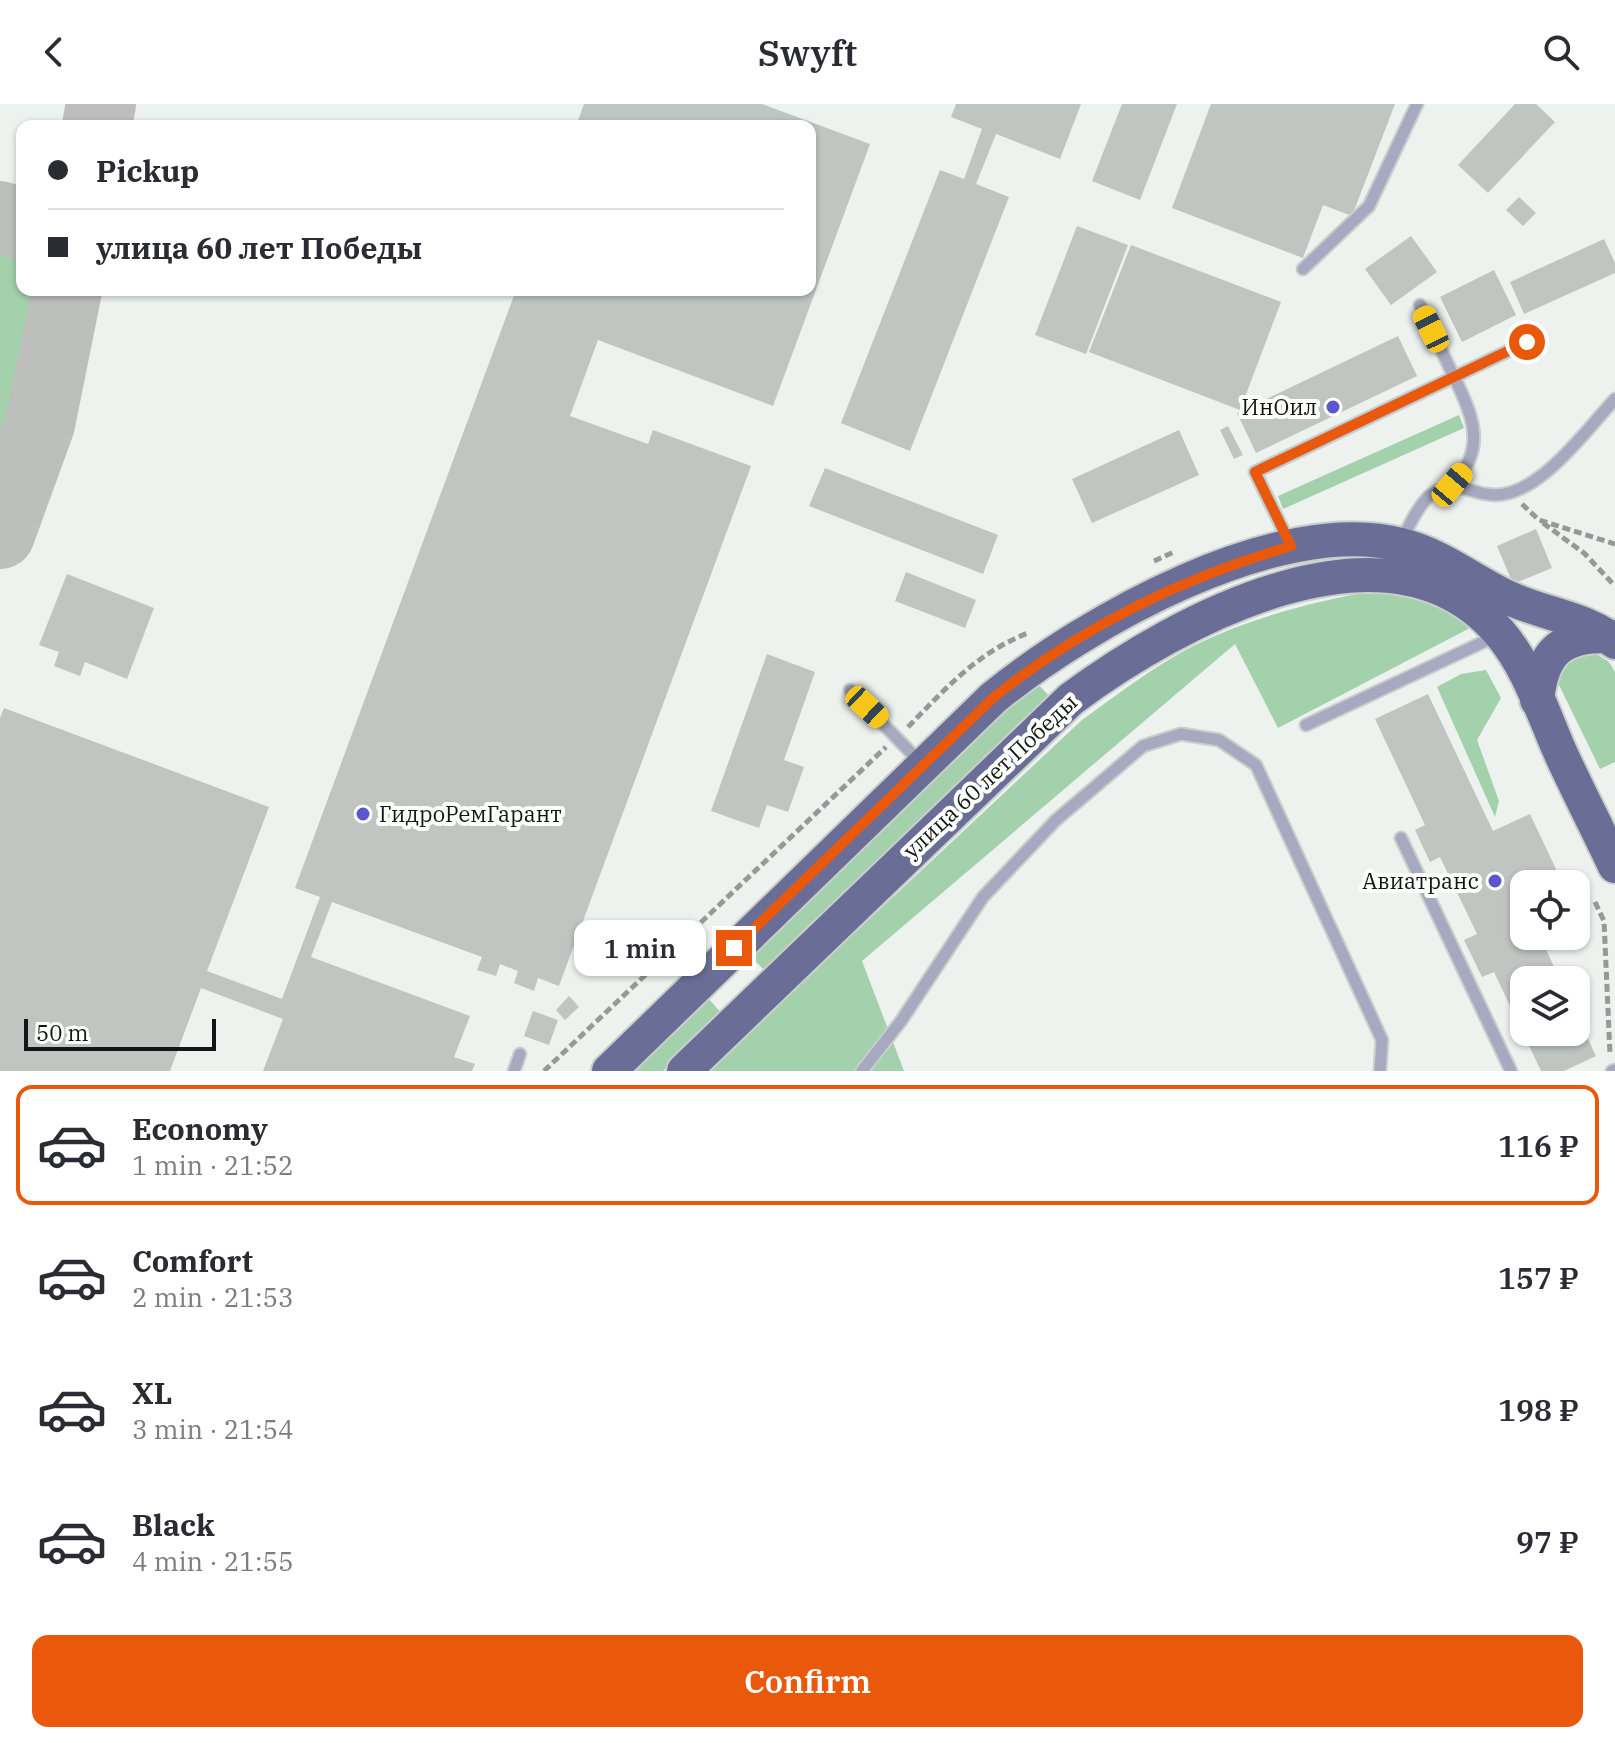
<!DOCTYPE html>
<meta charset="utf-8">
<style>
:root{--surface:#fff;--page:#f7f7f7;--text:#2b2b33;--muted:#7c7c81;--line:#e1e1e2;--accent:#ea580c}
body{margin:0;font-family:"IBM Plex Serif",serif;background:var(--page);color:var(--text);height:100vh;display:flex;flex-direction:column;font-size:30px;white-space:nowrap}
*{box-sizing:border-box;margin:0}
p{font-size:26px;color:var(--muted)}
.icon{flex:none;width:44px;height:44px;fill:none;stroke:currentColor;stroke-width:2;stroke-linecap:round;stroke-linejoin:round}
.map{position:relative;height:967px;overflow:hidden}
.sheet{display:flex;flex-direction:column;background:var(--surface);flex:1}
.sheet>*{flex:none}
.guide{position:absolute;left:16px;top:16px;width:800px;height:176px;border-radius:16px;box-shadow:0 2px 6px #0004;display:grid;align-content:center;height:176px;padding:0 32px;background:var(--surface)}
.controls{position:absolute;left:1510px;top:766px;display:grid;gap:16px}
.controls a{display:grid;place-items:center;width:80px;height:80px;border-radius:16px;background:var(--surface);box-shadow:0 2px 6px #0004;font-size:40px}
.scale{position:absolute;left:24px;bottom:20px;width:192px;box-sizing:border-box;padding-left:8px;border:4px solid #141514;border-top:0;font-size:22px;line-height:28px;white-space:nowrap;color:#141514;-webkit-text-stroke:6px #fdfffd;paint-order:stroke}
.end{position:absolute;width:36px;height:36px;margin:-18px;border:10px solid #ea580c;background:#fff;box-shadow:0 0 0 4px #fff}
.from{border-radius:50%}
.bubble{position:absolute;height:56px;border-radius:16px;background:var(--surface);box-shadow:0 2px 6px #0004;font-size:26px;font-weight:600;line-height:56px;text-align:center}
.car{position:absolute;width:24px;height:48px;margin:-24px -12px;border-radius:10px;box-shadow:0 0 6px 2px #0007;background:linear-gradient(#f5c518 24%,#345 0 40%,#f5c518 0 76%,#345 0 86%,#f5c518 0)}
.guide b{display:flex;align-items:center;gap:28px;height:76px;font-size:30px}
.guide b+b{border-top:2px solid var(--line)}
.guide i{width:20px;height:20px;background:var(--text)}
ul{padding:14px 0 0;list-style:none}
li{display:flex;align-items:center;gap:24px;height:120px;margin:0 16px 12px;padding:0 16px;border:4px solid transparent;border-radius:16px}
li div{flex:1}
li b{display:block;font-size:30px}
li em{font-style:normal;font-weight:600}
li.on{border-color:var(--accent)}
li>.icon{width:72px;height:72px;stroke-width:1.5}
.button{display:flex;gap:16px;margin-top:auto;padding:16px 32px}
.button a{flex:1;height:92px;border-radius:16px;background:var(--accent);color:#fff;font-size:32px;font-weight:600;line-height:92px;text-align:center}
header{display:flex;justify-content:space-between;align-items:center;height:104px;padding:0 32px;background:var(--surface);font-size:36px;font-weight:600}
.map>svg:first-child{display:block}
</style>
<header><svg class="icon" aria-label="back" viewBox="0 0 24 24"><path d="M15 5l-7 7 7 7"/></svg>Swyft<svg class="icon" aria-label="search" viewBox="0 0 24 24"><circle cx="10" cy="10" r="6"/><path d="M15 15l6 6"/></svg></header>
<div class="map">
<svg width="1615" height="967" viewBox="0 0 1615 967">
<rect width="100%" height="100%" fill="#eef2ef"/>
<!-- green -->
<g fill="#a2d1ac">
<polygon points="0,118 22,127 22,186 51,186 26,324 0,398"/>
<polygon points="1459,311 1464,324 1283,405 1278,392"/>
<path d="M1372,487L1430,495L1470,524L1278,624L1235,540L862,857L904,967H707L1082,616C1118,590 1154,562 1195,541C1250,514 1312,498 1372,487Z"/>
<polygon points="1593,548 1609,558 1615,568 1615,658 1600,665 1558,579 1561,560 1575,550"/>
<polygon points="1486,566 1501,594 1477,636 1499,697 1495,713 1437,583 1461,570"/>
<polygon points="1036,578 1051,594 766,868 751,853"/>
<polygon points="708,894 722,910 663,967 632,967"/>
</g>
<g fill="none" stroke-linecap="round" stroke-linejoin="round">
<!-- taxiway -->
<g stroke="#bcbfbc" stroke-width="70">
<polyline points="97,22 101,0"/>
<polyline points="0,112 22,121"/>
<polyline points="0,430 40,320 67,186"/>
</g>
</g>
<!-- building -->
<g fill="#c1c5c1">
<polygon points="584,0 762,0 870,40 773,302 598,236 570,312 648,340 653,326 751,362 559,882 538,874 534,887 514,879 518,867 500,860 496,872 477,866 482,853 332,798 311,853 470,912 454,953 475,960 472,967 263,967 283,915 201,884 170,967 0,967 0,614 4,604 269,703 207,867 282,895 320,793 295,784 516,186 810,186 810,22 576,22"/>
<polygon points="956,0 1081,0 1060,55 996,30 976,80 1009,93 910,347 841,319 940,66 964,75 982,25 951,13"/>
<polygon points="1122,0 1177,0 1140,96 1092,77"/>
<polygon points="1211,0 1395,0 1352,112 1323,101 1303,154 1172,104"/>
<polygon points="1515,0 1536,0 1555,18 1488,89 1458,61"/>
<polygon points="1519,93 1536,109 1523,122 1506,106"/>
<polygon points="1077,122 1128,141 1086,250 1035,231"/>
<polygon points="1411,132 1437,168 1391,201 1365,165"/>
<polygon points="1604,135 1615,159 1615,169 1524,210 1510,178"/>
<polygon points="1131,141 1281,198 1240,306 1089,248"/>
<polygon points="1494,166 1516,211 1462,238 1440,193"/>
<polygon points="1398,232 1417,272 1256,349 1237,309"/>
<polygon points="1228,322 1243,351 1234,355 1220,326"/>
<polygon points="1179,326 1199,371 1092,419 1072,375"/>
<polygon points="825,364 998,431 983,470 809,402"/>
<polygon points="1536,425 1552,464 1513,480 1497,442"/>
<polygon points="906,468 976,496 965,524 895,497"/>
<polygon points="67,470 154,504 127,575 85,558 80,572 54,562 59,548 39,541"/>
<polygon points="767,550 815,568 784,656 804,663 788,708 767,701 759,724 711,707"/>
<polygon points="1428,590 1493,727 1530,710 1563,780 1524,780 1524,832 1540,832 1560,876 1524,876 1524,928 1576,928 1576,909 1596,952 1564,967 1541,967 1494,868 1482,873 1464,836 1477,830 1440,753 1430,758 1415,726 1425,721 1375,615"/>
<polygon points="569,892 579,903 565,916 556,906"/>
<polygon points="533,907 558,916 549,941 524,932"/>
</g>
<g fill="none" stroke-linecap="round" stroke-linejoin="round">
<defs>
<g id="lane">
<polyline points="1303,165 1369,102 1417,0"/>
<polyline points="1420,201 1454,273 1527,238"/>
<path d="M1452,381C1465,384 1481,391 1495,391C1540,391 1586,326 1615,295"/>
<path d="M1289,438L1255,368L1454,273C1472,309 1487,344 1455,377C1448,385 1436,385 1428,393C1416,406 1410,420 1402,436"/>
<polyline points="850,586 920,658"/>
<polyline points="1306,621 1494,533"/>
<polyline points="1401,734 1511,967"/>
<polyline points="514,967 520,950"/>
<polyline points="862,967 901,917 983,793 1056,716 1143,642 1181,630 1219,636 1256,661 1382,936 1380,967"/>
<polyline points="1612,967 1615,966"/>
</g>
<g id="primary">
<path d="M1537,596C1542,548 1561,531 1608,532"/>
<path d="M609,967L993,594C1086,518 1278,409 1401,441C1442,451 1472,477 1509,494C1543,510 1586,514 1615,538"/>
<path d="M684,967L1071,595C1176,517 1389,400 1499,528C1526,559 1541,603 1557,641C1575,682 1596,721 1615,762"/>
</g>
</defs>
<!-- lane casing -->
<use href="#lane" stroke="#cbcfcc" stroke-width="15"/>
<!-- primary casing -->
<use href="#primary" stroke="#cbcfcc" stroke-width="38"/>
<!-- path -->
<g stroke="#969997" stroke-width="5" stroke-dasharray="8 4" stroke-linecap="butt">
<polyline points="1522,400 1539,416 1615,440"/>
<polyline points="1543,419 1584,449 1615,482"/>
<polyline points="1154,457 1174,448"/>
<path d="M908,623C945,585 978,548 1028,529"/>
<polyline points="1595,798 1604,817 1610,950"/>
<polyline points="544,967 886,643"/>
</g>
<!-- lane -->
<use href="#lane" stroke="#a7a9c1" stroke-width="11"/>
<!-- primary -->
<use href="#primary" stroke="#6a6e97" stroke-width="34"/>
</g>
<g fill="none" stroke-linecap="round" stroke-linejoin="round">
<!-- route -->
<path stroke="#ea580c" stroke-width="10" d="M734,844L993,594C1082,522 1182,474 1291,442L1255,368L1527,238"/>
</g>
<!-- markers -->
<g fill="#5b56ce" stroke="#fdfffd" stroke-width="3">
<circle cx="1333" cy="303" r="8"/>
<circle cx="363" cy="710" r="8"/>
<circle cx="1495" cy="777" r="8"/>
</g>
<g text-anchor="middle" stroke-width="8" stroke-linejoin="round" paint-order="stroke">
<!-- poi labels -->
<g font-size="22" fill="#141514" stroke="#fdfffd" text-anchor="end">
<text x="1317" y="311">ИнОил</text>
<text x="379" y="718" text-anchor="start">ГидроРемГарант</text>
<text x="1479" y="785">Авиатранс</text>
</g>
<!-- street labels -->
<g font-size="22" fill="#141514" stroke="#fdfffd">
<text transform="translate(990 672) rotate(-43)" y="8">улица 60 лет Победы</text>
</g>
</g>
</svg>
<div class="controls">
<a><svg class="icon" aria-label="locate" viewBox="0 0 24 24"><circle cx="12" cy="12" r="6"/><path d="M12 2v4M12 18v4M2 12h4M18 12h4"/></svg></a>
<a><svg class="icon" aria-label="layers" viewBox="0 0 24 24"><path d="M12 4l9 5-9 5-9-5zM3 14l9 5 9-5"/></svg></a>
</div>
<div class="scale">50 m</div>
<i class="end from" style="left:1527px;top:238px"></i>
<i class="end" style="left:734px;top:844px"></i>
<div class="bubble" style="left:574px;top:816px;width:132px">1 min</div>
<i class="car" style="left:1431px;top:225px;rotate:334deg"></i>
<i class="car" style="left:1452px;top:381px;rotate:40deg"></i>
<i class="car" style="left:867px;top:603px;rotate:133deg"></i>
<div class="guide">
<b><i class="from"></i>Pickup</b>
<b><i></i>улица 60 лет Победы</b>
</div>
</div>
<section class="sheet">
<ul>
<li class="on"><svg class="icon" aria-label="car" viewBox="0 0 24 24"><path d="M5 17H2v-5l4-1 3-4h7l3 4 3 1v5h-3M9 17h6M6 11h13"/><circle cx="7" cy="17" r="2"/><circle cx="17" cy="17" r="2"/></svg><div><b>Economy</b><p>1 min · 21:52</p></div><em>116 ₽</em></li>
<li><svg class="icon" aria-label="car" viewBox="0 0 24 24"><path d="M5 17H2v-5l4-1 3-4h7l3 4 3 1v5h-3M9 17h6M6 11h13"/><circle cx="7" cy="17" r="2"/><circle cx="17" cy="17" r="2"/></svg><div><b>Comfort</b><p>2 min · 21:53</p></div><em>157 ₽</em></li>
<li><svg class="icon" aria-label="car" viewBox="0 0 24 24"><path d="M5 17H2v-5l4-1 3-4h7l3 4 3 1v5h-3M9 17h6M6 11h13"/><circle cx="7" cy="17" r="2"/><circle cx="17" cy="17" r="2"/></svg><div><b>XL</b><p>3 min · 21:54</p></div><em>198 ₽</em></li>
<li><svg class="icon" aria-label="car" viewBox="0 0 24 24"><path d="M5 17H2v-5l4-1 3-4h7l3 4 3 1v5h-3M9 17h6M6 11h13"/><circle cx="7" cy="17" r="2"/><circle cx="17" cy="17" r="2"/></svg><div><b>Black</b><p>4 min · 21:55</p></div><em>97 ₽</em></li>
</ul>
<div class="button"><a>Confirm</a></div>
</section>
